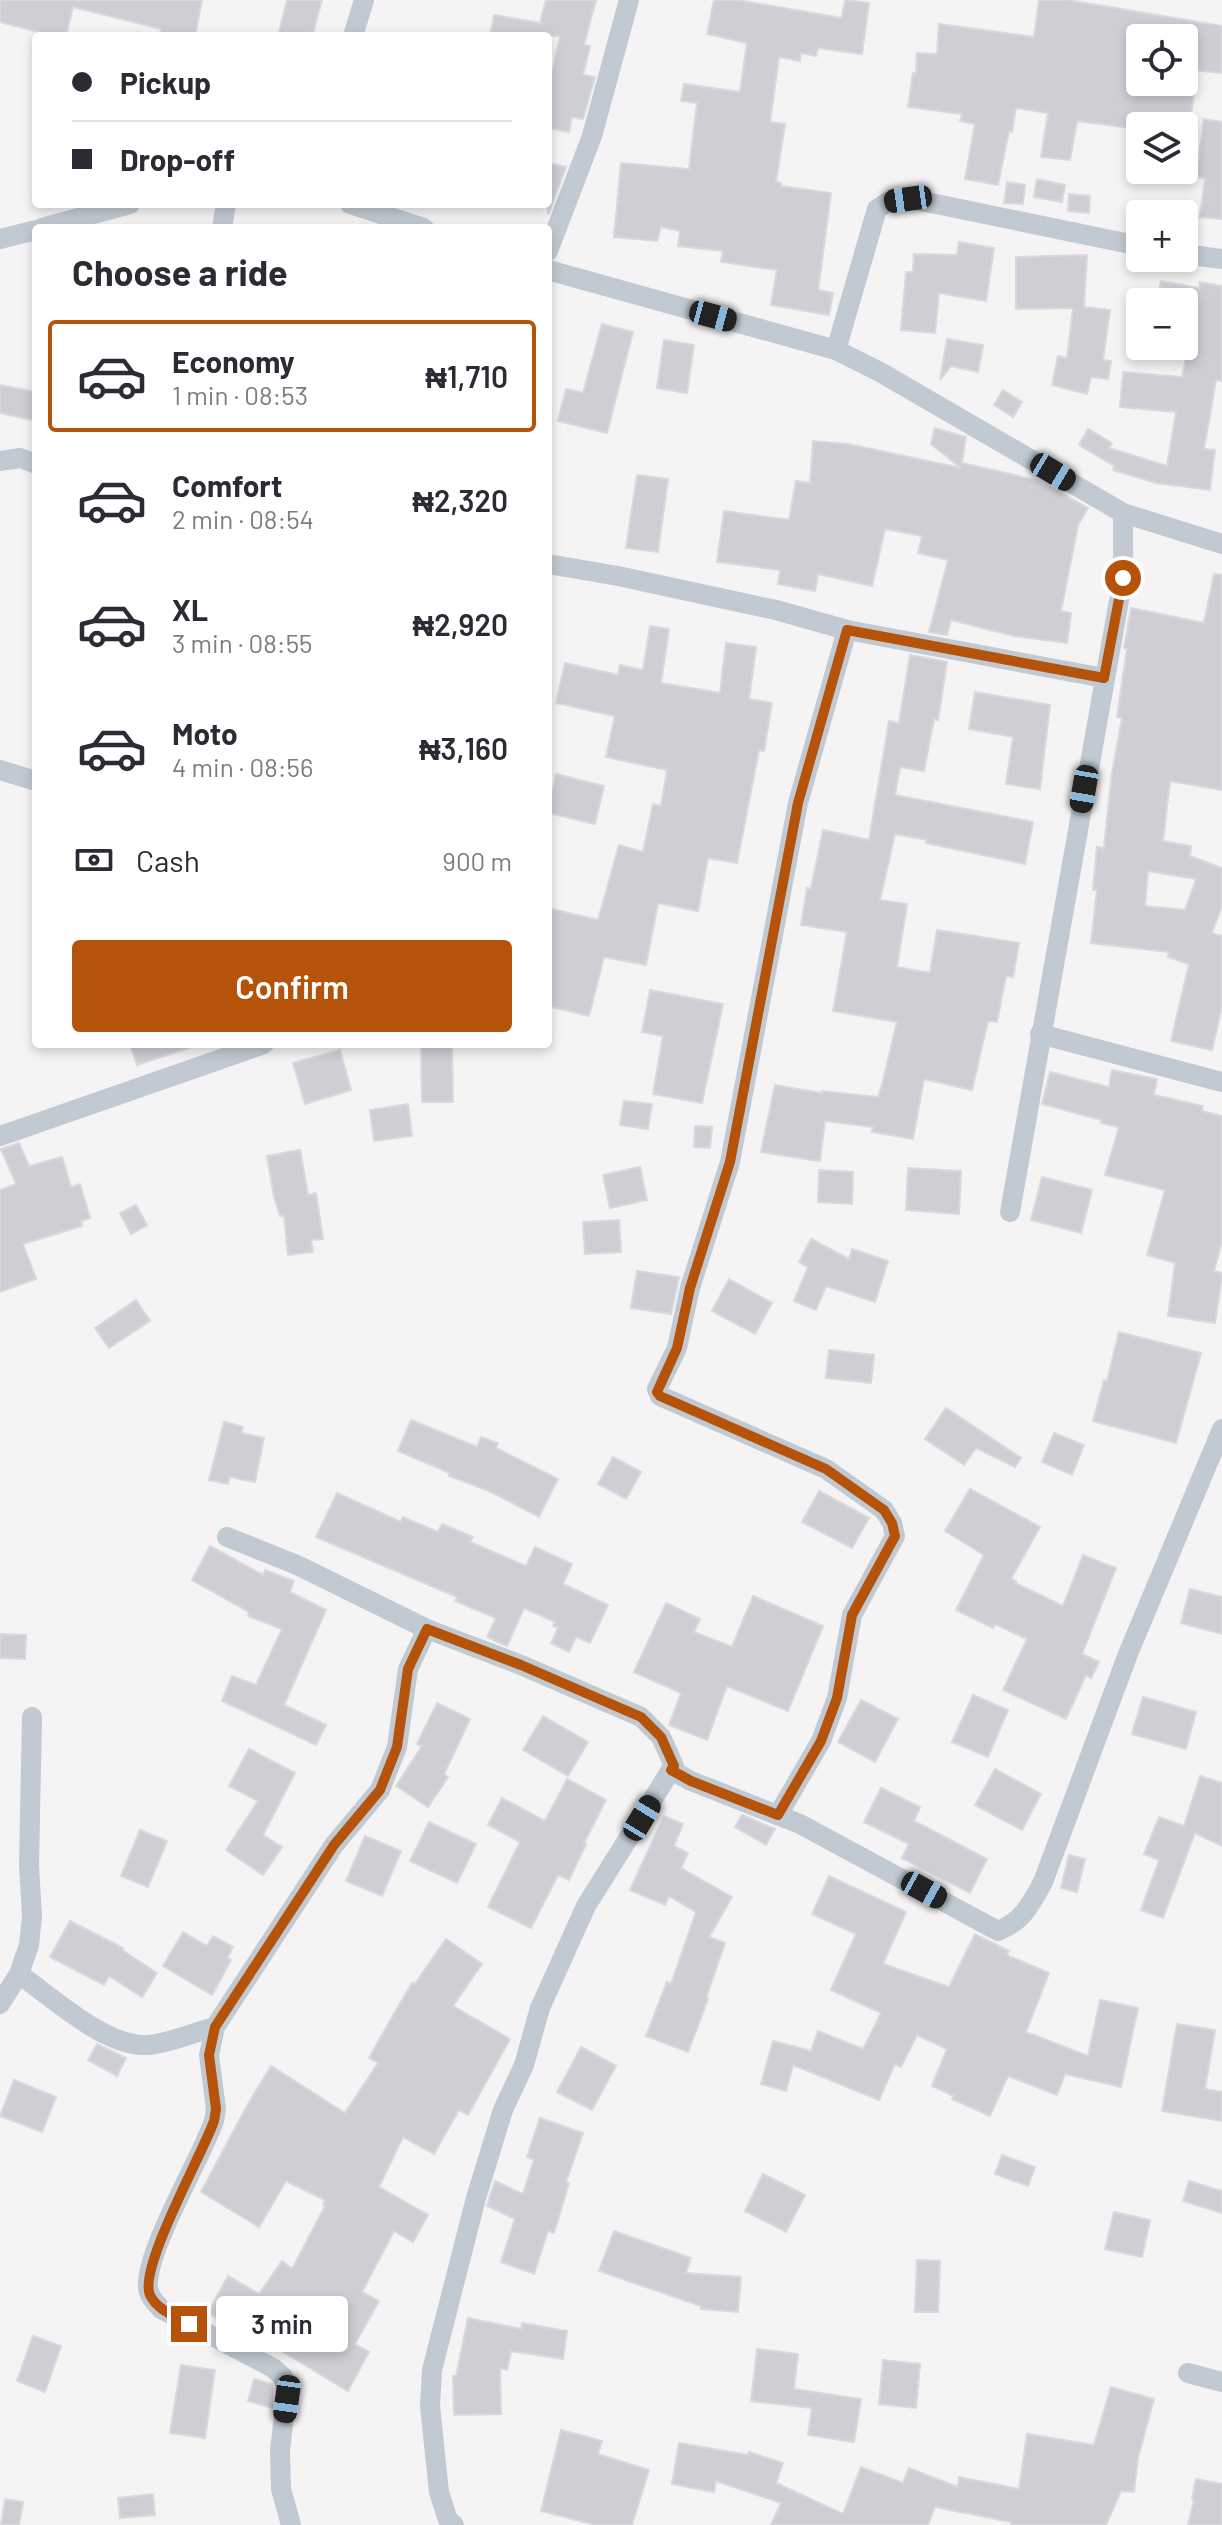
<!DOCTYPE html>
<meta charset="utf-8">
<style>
:root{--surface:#fff;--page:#f7f7f7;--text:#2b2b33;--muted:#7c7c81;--line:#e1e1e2;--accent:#b45309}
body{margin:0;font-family:Barlow,sans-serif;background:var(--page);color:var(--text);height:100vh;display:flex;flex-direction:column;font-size:30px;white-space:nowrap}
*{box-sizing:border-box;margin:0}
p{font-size:26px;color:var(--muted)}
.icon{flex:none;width:44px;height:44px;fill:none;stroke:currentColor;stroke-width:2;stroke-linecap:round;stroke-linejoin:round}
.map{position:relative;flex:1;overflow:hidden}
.side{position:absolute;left:32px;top:224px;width:520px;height:824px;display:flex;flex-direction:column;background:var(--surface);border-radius:8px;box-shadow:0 4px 12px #0003}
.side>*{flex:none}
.banner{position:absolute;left:32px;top:32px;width:520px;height:176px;border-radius:8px;box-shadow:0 4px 12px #0003;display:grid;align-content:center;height:176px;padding:0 40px;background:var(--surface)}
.controls{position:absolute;left:1126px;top:24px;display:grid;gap:16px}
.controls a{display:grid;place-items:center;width:72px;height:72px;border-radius:8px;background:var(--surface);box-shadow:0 4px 12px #0003;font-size:40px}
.end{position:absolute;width:36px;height:36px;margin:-18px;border:10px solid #b45309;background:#fff;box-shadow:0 0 0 4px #fff}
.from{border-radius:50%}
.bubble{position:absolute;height:56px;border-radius:8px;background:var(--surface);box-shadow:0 4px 12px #0003;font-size:26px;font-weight:600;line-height:56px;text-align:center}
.car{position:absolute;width:24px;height:48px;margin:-24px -12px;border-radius:10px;box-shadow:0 0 6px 2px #0007;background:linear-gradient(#222 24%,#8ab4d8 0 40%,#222 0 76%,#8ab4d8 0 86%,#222 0)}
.banner b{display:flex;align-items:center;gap:28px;height:76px;font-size:30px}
.banner b+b{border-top:2px solid var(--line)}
.banner i{width:20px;height:20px;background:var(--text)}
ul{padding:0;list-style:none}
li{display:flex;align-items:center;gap:24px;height:112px;margin:0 16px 12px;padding:0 24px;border:4px solid transparent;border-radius:8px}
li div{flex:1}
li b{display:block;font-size:30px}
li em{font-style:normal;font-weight:600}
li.selected{border-color:var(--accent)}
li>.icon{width:72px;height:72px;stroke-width:1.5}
h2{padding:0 40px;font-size:36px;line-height:96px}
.pay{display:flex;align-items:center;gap:20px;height:88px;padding:0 40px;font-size:30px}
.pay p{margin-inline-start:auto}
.primary-button{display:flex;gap:16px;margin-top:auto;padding:16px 40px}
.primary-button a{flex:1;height:92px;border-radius:8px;background:var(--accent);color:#fff;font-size:32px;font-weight:600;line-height:92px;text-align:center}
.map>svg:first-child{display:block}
</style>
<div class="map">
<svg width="1222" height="2525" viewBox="0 0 1222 2525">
<rect width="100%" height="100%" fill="#f5f3f3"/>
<!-- building -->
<g fill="#cdcfd5" stroke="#d7d9de" stroke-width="2" fill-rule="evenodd">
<polygon points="0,0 202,0 195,36 160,36 161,29 73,7 66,36 54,36 0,22"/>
<polygon points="287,0 322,0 313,33 309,32 309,36 278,36"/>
<polygon points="546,0 596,0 584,45 590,46 583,75 595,77 583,119 572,117 569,132 548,128 548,91 560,36 490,36 494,15 540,23"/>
<polygon points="714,0 737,0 842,18 845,0 869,3 862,54 818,48 816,56 801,53 800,61 779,57 770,122 785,124 776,182 781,183 781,186 831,193 818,290 833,293 829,315 771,305 777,270 721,262 723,251 678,246 680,231 661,227 657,241 614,237 621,163 689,169 697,103 681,101 684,84 740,92 747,43 707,34"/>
<polygon points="1039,0 1068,0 1222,26 1222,73 1184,69 1184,38 1140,38 1135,82 1196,82 1189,126 1140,126 1140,129 1077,121 1070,160 1041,157 1048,113 1016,108 1012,132 1009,131 998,185 965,179 975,124 960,121 962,114 908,107 913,73 916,73 917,53 937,54 939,24 1034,37"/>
<polygon points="1204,119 1222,122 1222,219 1200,217 1205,178 1196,177"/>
<polygon points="548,163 566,167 548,215"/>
<polygon points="1037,179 1065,185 1062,202 1034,197"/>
<polygon points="1007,182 1025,185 1023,204 1004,203"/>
<polygon points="1069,194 1090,196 1089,213 1068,211"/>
<polygon points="959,242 994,248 986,301 939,293 935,333 901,330 906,272 913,272 914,254 957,255"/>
<polygon points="1087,255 1084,307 1110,310 1103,360 1111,361 1108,379 1091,377 1087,394 1052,385 1058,356 1067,358 1073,308 1016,309 1016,257"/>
<polygon points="1161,281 1199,288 1200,282 1222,286 1222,381 1216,380 1204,449 1215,450 1210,490 1156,483 1113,470 1114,466 1079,445 1088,429 1112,443 1109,448 1167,466 1176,412 1120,407 1123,372 1182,377 1197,302 1157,302"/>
<polygon points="602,324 633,332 607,433 558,421 566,389 583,393"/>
<polygon points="947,339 983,345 978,372 951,366 940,380"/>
<polygon points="664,340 694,345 687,393 657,388"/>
<polygon points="0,385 36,392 36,421 0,413"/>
<polygon points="1003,390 1022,402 1013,417 994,405"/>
<polygon points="935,428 966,437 962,463 1036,480 1088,508 1078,525 1061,611 1071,613 1067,643 1014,636 951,620 947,635 929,632 948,560 918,553 922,536 885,529 872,586 818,574 815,591 778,584 780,570 717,562 724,511 789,520 796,481 810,483 813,441 848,444 961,468 931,444"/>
<polygon points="637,475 668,479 658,552 626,548"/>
<path d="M1214,574L1222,575V790L1170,781L1163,841L1191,846L1190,856L1222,868V906L1212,933L1222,936V1007L1212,1050L1171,1041L1189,964L1168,957L1169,952L1091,943L1097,890H1093L1097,847L1104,848L1112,773L1122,718L1117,717L1127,649L1124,648L1131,608L1204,623ZM1148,871L1196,879L1185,910L1145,906Z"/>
<polygon points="650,626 669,629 661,683 720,693 726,643 756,647 749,699 772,703 764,751 759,750 737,863 708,858 698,911 658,903 646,965 604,957 589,1016 548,1006 548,908 598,920 619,845 643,852 653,804 661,806 667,770 606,757 615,716 556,703 565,663 618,675 620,665 643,670"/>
<polygon points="910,655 947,662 938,720 934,719 924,771 900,767 895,795 1033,822 1025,864 926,843 927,840 895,834 880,900 907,904 897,967 930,973 937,930 1019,943 1013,977 1006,976 997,1022 988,1021 972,1090 924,1079 913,1139 872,1132 873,1127 825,1121 820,1161 761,1152 775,1085 821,1093 821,1091 878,1097 882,1085 897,1022 833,1011 847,932 801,925 807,888 811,889 823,830 869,840 889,721 899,723"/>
<polygon points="975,692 1050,705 1040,789 1006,784 1013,737 969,729"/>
<polygon points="556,774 604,786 595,824 548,813"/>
<polygon points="650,990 723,1004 702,1103 653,1094 663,1036 642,1032"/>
<polygon points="130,1044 190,1044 191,1047 137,1065"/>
<polygon points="421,1044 452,1044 453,1102 422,1102"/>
<polygon points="340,1050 351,1090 305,1104 293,1063"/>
<polygon points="1112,1070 1157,1079 1154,1095 1203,1106 1202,1111 1222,1116 1222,1241 1214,1271 1222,1273 1222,1276 1215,1323 1168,1316 1175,1263 1147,1255 1165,1190 1105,1175 1119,1127 1101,1123 1102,1120 1042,1104 1050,1072 1109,1087"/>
<polygon points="624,1101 652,1104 648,1129 620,1125"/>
<polygon points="408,1104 412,1136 374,1141 370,1110"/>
<polygon points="695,1126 712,1127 710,1148 694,1147"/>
<polygon points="19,1143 29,1166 62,1157 71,1187 80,1184 90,1218 81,1221 82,1226 23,1244 36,1279 0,1292 0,1190 16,1184 1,1149"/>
<polygon points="300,1150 308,1195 316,1193 323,1239 311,1240 313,1252 288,1255 284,1215 280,1216 274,1197 267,1156"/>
<polygon points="640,1167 647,1200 610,1208 603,1175"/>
<polygon points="908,1168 961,1171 959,1214 906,1210"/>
<polygon points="819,1170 853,1172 852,1204 818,1202"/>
<polygon points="1042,1177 1092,1190 1081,1233 1031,1220"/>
<polygon points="136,1205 147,1225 131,1234 120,1213"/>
<polygon points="619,1220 621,1252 585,1254 583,1222"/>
<polygon points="811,1239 849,1259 852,1249 888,1261 875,1302 826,1286 816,1310 794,1301 808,1267 799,1262"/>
<polygon points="637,1271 679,1277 671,1314 631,1308"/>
<polygon points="729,1279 772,1303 755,1334 712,1311"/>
<polygon points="136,1300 150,1321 109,1348 95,1328"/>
<polygon points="1119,1332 1201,1353 1176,1443 1093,1421 1104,1380 1107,1381"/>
<polygon points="829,1350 874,1355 871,1383 826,1378"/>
<polygon points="946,1408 1021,1458 1015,1467 976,1448 964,1465 925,1439"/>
<polygon points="411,1420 477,1447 481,1437 498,1443 496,1448 558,1479 539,1517 489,1491 449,1476 450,1473 398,1451"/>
<polygon points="224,1422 243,1427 241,1433 264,1438 255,1482 230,1477 228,1484 209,1480"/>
<polygon points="1054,1433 1084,1445 1072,1475 1042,1462"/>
<polygon points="613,1457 641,1472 626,1499 598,1484"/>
<polygon points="970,1489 1040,1527 1011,1579 1016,1581 1015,1583 1063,1606 1083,1555 1116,1568 1082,1654 1099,1662 1091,1678 1086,1675 1066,1719 1003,1690 1027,1639 995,1624 993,1628 956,1610 984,1555 945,1531"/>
<polygon points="819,1491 869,1518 852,1548 802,1522"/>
<polygon points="337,1493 401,1522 403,1517 438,1532 442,1524 473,1537 470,1542 526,1566 535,1547 572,1564 563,1584 608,1605 590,1643 576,1637 569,1652 551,1643 558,1628 553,1626 555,1622 524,1608 507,1646 498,1642 487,1637 496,1618 455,1601 457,1597 316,1537"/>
<polygon points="210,1546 263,1575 265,1570 294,1581 290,1592 326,1610 284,1705 326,1725 316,1745 222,1701 232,1676 256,1685 282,1629 248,1616 249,1612 192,1580"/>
<polygon points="1190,1589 1222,1597 1222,1634 1181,1623"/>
<polygon points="753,1596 823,1626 788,1711 727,1686 707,1740 669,1725 681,1693 634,1672 666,1603 700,1619 694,1632 732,1647"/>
<polygon points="0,1634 26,1635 25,1659 0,1658"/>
<polygon points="973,1695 1008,1710 988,1757 952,1742"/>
<polygon points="1143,1697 1196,1712 1186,1749 1132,1734"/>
<polygon points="861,1700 898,1719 875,1762 838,1742"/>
<polygon points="437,1703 470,1719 444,1774 448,1777 428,1807 396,1786 422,1746 417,1744"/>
<polygon points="543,1716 588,1742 568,1776 523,1750"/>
<polygon points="249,1749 295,1773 263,1835 282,1847 263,1875 226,1850 258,1801 229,1786"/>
<polygon points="995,1769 1041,1794 1022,1830 975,1805"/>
<polygon points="1200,1776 1222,1783 1222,1846 1195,1833 1163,1918 1141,1910 1159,1860 1144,1854 1159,1817 1184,1826"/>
<polygon points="567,1779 606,1800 584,1843 586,1844 569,1880 558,1875 531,1928 488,1907 520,1842 488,1825 502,1798 545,1821"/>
<polygon points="881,1788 920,1807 914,1821 987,1859 970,1893 902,1858 909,1844 864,1822"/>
<polygon points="742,1815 775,1829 766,1845 735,1827"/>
<polygon points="664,1816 683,1824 674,1846 688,1853 681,1868 732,1897 709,1937 725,1943 706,1998 708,1999 688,2052 646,2036 667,1982 671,1984 696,1912 669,1896 665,1905 630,1890"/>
<polygon points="429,1822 476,1844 457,1883 410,1861"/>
<polygon points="140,1830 167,1841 148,1887 121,1876"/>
<polygon points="365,1836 401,1851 382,1896 346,1881"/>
<polygon points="1069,1855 1085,1859 1077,1892 1061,1888"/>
<polygon points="829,1876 906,1912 883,1964 949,1987 975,1934 1009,1951 1007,1955 1049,1973 1026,2032 1088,2056 1100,2000 1138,2008 1121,2087 1065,2074 1057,2095 1008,2076 990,2116 952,2099 954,2096 932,2086 947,2049 917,2035 901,2067 895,2064 879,2100 793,2065 786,2091 761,2084 773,2041 811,2051 818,2031 863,2049 881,2013 831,1990 856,1934 812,1914"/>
<polygon points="70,1921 123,1948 122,1950 157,1973 142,1997 109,1976 104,1985 50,1957"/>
<polygon points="183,1932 207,1946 213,1936 233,1947 227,1958 231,1960 212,1995 163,1966"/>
<polygon points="446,1939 482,1964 453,2006 510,2039 468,2115 459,2110 434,2154 403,2137 379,2187 428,2215 413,2242 394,2231 362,2292 379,2301 355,2344 369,2352 348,2391 237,2324 235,2328 208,2313 228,2276 259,2294 282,2261 292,2269 325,2206 323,2205 325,2200 286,2181 259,2227 201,2192 248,2104 271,2066 345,2113 378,2063 369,2058 387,2026 412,1983 415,1984"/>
<polygon points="1177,2024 1215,2030 1205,2089 1222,2092 1222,2121 1162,2111"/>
<polygon points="97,2044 126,2058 117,2076 88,2060"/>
<polygon points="581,2047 616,2066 592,2110 557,2092"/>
<polygon points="14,2080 56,2097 42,2132 0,2116"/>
<polygon points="540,2118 583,2133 566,2182 569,2183 554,2233 548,2231 534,2274 501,2262 515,2219 487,2206 495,2181 523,2194 534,2160 527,2157"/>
<polygon points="1002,2155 1035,2167 1028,2186 995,2174"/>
<polygon points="763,2174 805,2195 786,2232 745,2211"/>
<polygon points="1189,2181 1222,2191 1222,2213 1183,2201"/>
<polygon points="1114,2212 1150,2220 1142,2257 1105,2249"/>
<polygon points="614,2231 691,2258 686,2273 741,2277 738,2312 701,2309 701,2306 599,2271"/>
<polygon points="917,2260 940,2261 938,2312 915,2312"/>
<polygon points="468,2318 521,2329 522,2323 567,2331 563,2359 511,2351 507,2370 500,2368 501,2414 454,2415 453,2376 456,2376"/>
<polygon points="33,2336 61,2346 45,2392 17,2381"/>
<polygon points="757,2349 798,2354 794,2389 861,2399 854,2442 808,2435 812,2408 751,2401"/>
<polygon points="883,2360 920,2364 916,2408 879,2404"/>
<polygon points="181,2365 215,2370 205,2438 170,2433"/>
<polygon points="254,2379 272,2384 272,2408 248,2401"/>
<polygon points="1111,2387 1154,2399 1138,2458 1134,2492 1121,2491 1106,2525 1011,2525 1011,2522 935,2507 928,2525 771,2525 781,2503 716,2481 714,2492 672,2484 679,2443 748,2455 749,2452 783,2463 776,2483 843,2514 861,2467 903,2483 909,2468 958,2487 959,2477 1019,2489 1027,2434 1094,2445"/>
<polygon points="561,2430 602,2441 598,2454 649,2470 632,2525 596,2525 541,2511"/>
<polygon points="1196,2479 1222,2484 1222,2525 1188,2525 1194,2500 1192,2499"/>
<polygon points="153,2494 155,2515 120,2518 118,2498"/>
<polygon points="5,2499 23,2502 19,2525 1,2525"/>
</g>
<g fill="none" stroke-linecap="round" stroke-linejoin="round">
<!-- street -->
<g stroke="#c1cad2" stroke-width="20">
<polyline points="353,36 364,0"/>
<polyline points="350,204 424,228"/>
<polyline points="42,228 130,204"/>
<polyline points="222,228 226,204"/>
<polyline points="0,239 36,230"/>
<polyline points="548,251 592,136 629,0"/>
<polyline points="1184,254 1222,259"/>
<polyline points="548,270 836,350 880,372 1123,513 1222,544"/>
<polyline points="836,350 877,209 888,202 908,199 931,203 1140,246"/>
<polyline points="0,461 20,458 36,464"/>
<polyline points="548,564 618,576 776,610 847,630 1104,678"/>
<polyline points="0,770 36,781"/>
<polyline points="1040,1034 1222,1082"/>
<polyline points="0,1136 264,1044"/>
<polyline points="1010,1212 1123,578 1123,513"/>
<path d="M227,1537L297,1565L427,1629L521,1665L641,1717L661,1737L674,1766L671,1770L691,1781L800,1824L998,1931C1023,1921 1031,1904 1043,1882L1128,1654L1222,1429"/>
<polyline points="778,1815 821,1741 837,1698 852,1615 895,1536 892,1523 884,1510 826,1469 660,1396 657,1389 677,1348 690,1288 730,1162 798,803 847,630"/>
<path d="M19,1974C53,1998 106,2048 149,2045C169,2043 195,2032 215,2027"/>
<polyline points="0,2004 19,1974 29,1945 32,1916 29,1865 32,1717"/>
<polyline points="1188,2373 1222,2382"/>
<path d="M291,2525L281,2489L280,2451L287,2388L283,2377L273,2368L161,2309C156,2303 149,2297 148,2288C145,2251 200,2161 214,2121L216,2109L209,2055L215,2027L334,1845L380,1790L397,1747L408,1669L427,1629"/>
<polyline points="454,2525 448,2520 439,2492 430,2406 432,2370 476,2198 503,2110 524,2065 540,2008 586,1906 671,1770"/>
</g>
</g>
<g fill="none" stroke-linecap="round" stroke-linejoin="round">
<!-- route -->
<path stroke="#b45309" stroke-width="10" d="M189,2324C175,2316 157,2310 150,2295C138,2268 203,2153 214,2121L216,2109L209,2055L215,2027L334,1845L380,1790L397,1747L408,1669L427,1629L521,1665L641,1717L661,1737L674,1766L671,1770L691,1781L778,1815L821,1741L837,1698L852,1615L895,1536L892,1523L884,1510L826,1469L660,1396L657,1392L677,1348L690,1288L730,1162L798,803L847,630L1104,678L1123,578"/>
</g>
</svg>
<div class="controls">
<a><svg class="icon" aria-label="locate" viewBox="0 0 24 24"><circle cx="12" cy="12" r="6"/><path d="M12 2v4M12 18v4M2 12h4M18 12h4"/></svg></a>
<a><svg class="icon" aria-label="layers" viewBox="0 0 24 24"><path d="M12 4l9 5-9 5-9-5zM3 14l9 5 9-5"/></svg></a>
<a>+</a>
<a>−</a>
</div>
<i class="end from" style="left:1123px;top:578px"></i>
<i class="end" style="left:189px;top:2324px"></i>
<div class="bubble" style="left:216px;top:2296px;width:132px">3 min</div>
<i class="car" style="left:908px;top:199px;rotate:262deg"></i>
<i class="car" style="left:713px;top:316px;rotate:105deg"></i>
<i class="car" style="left:1053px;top:472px;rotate:121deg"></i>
<i class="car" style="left:1084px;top:789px;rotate:190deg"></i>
<i class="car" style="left:642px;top:1818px;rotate:31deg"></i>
<i class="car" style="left:924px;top:1890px;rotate:119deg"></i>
<i class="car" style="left:287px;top:2399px;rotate:188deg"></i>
<div class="banner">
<b><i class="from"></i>Pickup</b>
<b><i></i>Drop-off</b>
</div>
<section class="side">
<h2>Choose a ride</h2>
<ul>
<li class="selected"><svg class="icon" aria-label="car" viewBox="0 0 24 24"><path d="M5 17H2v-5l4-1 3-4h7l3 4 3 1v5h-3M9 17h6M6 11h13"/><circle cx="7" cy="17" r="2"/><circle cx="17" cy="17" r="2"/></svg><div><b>Economy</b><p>1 min · 08:53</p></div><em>₦1,710</em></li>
<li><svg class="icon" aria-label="car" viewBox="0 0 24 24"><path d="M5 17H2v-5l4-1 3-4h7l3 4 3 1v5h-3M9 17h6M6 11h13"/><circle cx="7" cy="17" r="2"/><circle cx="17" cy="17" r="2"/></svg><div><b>Comfort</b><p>2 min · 08:54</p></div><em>₦2,320</em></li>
<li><svg class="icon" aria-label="car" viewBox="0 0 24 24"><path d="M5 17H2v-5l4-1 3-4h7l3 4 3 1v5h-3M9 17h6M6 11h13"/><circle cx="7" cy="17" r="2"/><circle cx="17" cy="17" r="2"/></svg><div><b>XL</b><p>3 min · 08:55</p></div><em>₦2,920</em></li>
<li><svg class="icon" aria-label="car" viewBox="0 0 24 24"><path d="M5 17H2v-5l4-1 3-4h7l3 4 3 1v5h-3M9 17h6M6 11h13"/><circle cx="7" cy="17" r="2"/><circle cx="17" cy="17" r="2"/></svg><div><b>Moto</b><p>4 min · 08:56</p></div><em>₦3,160</em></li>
</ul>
<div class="pay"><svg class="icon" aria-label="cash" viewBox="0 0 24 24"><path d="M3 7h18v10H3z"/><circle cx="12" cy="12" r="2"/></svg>Cash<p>900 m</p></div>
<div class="primary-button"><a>Confirm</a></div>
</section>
</div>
